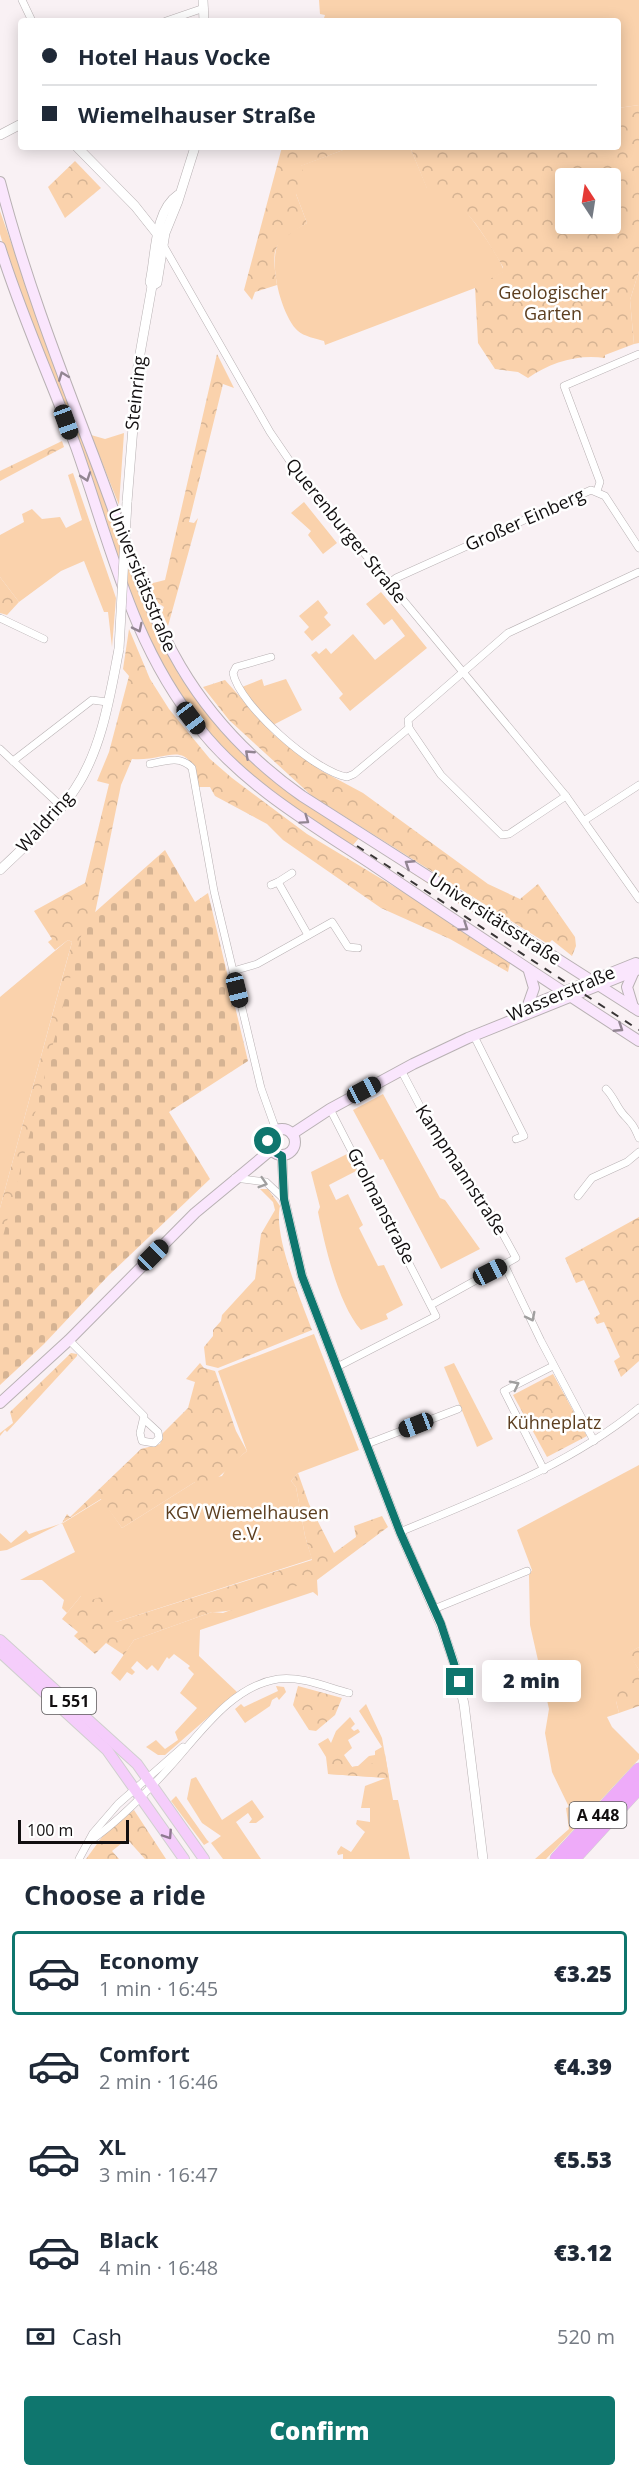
<!DOCTYPE html>
<meta charset="utf-8">
<style>
:root{--surface:#fff;--page:#f2f2f3;--text:#1f2937;--muted:#747a83;--line:#e0e1e3;--accent:#0f766e}
body{margin:0;font-family:"Open Sans",sans-serif;background:var(--page);color:var(--text);height:100vh;display:flex;flex-direction:column;font-size:22px;white-space:nowrap}
*{box-sizing:border-box;margin:0}
p{font-size:20px;color:var(--muted)}
.icon{flex:none;width:33px;height:33px;fill:none;stroke:currentColor;stroke-width:2;stroke-linecap:round;stroke-linejoin:round}
.map{position:relative;height:1859px;overflow:hidden}
.sheet{display:flex;flex-direction:column;background:var(--surface);flex:1}
.sheet>*{flex:none}
.top-card{position:absolute;left:18px;top:18px;width:603px;height:132px;border-radius:6px;box-shadow:0 3px 15px #0003;display:grid;align-content:center;height:132px;padding:0 24px;background:var(--surface)}
.needle{width:39px;rotate:348deg}
.fabs{position:absolute;left:555px;top:168px;display:grid;gap:12px}
.fabs a{display:grid;place-items:center;width:66px;height:66px;border-radius:6px;background:var(--surface);box-shadow:0 3px 15px #0003;font-size:30px}
.scale{position:absolute;left:18px;bottom:15px;width:111px;box-sizing:border-box;padding-left:6px;border:3px solid #120f10;border-top:0;font-size:16px;line-height:21px;white-space:nowrap;color:#120f10;-webkit-text-stroke:4px #fff;paint-order:stroke}
.end{position:absolute;width:27px;height:27px;margin:-14px;border:8px solid #0f766e;background:#fff;box-shadow:0 0 0 3px #fff}
.from{border-radius:50%}
.bubble{position:absolute;height:42px;border-radius:6px;background:var(--surface);box-shadow:0 3px 15px #0003;font-size:20px;font-weight:800;line-height:42px;text-align:center}
.car{position:absolute;width:18px;height:36px;margin:-18px -9px;border-radius:8px;box-shadow:0 0 4px 2px #0007;background:linear-gradient(#222 24%,#8ab4d8 0 40%,#222 0 76%,#8ab4d8 0 86%,#222 0)}
.top-card b{display:flex;align-items:center;gap:21px;height:57px;font-size:22px}
.top-card b+b{border-top:2px solid var(--line)}
.top-card i{width:15px;height:15px;background:var(--text)}
ul{padding:0;list-style:none}
li{display:flex;align-items:center;gap:18px;height:84px;margin:0 12px 9px;padding:0 12px;border:3px solid transparent;border-radius:6px}
li div{flex:1}
li b{display:block;font-size:22px}
li em{font-style:normal;font-weight:800}
li.selected{border-color:var(--accent)}
li>.icon{width:54px;height:54px;stroke-width:1.5}
h2{padding:0 24px;font-size:27px;line-height:72px}
.pay{display:flex;align-items:center;gap:15px;height:66px;padding:0 24px;font-size:22px}
.pay p{margin-inline-start:auto}
.primary-button{display:flex;gap:12px;margin-top:auto;padding:12px 24px}
.primary-button a{flex:1;height:69px;border-radius:6px;background:var(--accent);color:#fff;font-size:24px;font-weight:800;line-height:69px;text-align:center}
.map>svg:first-child{display:block}
</style>
<div class="map">
<svg width="639" height="1859" viewBox="0 0 639 1859">
<defs>
<pattern id="forest-crowns" width="20" height="18" patternUnits="userSpaceOnUse" patternTransform="scale(1.5)"><rect width="20" height="18" fill="#fad2ac"/><path d="M2 6a3 3 0 1 1 6 0M12 15a3 3 0 1 1 6 0" fill="none" stroke="#d5b393"/></pattern>
<pattern id="cemetery-stones" width="16" height="16" patternUnits="userSpaceOnUse" patternTransform="scale(1.5)"><rect width="16" height="16" fill="#fad2ac"/><path d="M2 7V4a2 2 0 0 1 4 0v3zM10 15v-3a2 2 0 0 1 4 0v3z" fill="#d5b393"/></pattern>
</defs>
<rect width="100%" height="100%" fill="#f9f1f4"/>
<!-- green -->
<g fill="#fad2ac">
<polygon points="319,0 639,0 639,105 618,108 618,21 323,21 325,15 320,14"/>
<path d="M351,147H388L389,150L410,147L427,188C438,191 448,194 457,202C467,210 502,259 504,272L475,288L325,345L324,341C317,339 303,336 298,331C281,316 265,255 282,238C289,232 299,228 307,223L296,194L300,166Z"/>
<polygon points="0,211 58,375 149,617 179,675 212,720 268,776 306,804 493,922 491,925 359,838 353,845 485,934 289,803 236,762 195,718 149,642 7,257 0,234"/>
<polygon points="639,271 639,343 634,344 630,300"/>
<polygon points="124,433 119,505 91,435 105,439"/>
<polygon points="73,473 116,598 112,647 108,612 104,612 84,561 61,571 19,602 0,577 0,535 24,522 22,514 32,509 42,519 60,517 66,528 82,520 68,475"/>
<polygon points="304,502 337,543 323,554 308,535 311,531 291,513"/>
<polygon points="381,592 427,648 350,711 339,698 343,694 311,655 316,651 319,654 326,648 331,654 353,634 375,660 405,636 392,619 384,625 366,604"/>
<polygon points="318,600 328,613 324,617 331,625 312,641 304,632 309,627 299,616"/>
<polygon points="262,679 264,686 286,679 302,710 273,725 250,700 242,687"/>
<polygon points="68,940 72,942 67,960 0,1208 0,997"/>
<polygon points="383,1094 440,1198 445,1200 480,1249 441,1269 383,1159 380,1160 353,1110"/>
<path d="M349,1153L358,1170L329,1185L336,1200L348,1194L363,1225L359,1228L378,1266L384,1265L403,1305L386,1314L388,1319L361,1330C338,1304 325,1246 318,1212L320,1207L311,1172Z"/>
<polygon points="314,1334 359,1450 298,1473 291,1481 296,1487 305,1536 312,1559 116,1622 81,1596 67,1613 62,1608 64,1600 42,1580 20,1580 75,1552 62,1523 7,1550 0,1551 0,1533 11,1543 26,1530 29,1534 63,1523 102,1499 122,1528 195,1482 222,1476 228,1466 247,1451 218,1371"/>
<polygon points="454,1363 493,1439 477,1447 444,1367"/>
<polygon points="639,1465 639,1647 629,1653 639,1670 616,1701 619,1713 607,1717 612,1727 639,1754 639,1759 546,1859 535,1859 569,1829 566,1808 569,1807 552,1772 545,1733 549,1709 530,1625 529,1575 532,1570 517,1530"/>
<polygon points="308,1580 317,1580 318,1596 313,1592 200,1630 199,1656 237,1692 165,1755 158,1755 146,1747 156,1740 165,1749 178,1740 175,1732 197,1708 180,1693 194,1674 188,1668 190,1666 174,1654 169,1659 167,1657 158,1671 152,1665 147,1670 137,1661 131,1668 135,1672 132,1675 127,1672 120,1681 111,1673 134,1640 212,1612 223,1613"/>
<polygon points="276,1686 284,1687 286,1692 279,1700 277,1697 272,1700 270,1706 245,1723 235,1709 241,1704 244,1707 278,1691"/>
<polygon points="366,1704 382,1738 393,1800 398,1800 410,1859 343,1859 343,1854 338,1855 337,1852 341,1846 351,1852 365,1832 356,1824 357,1820 370,1822 370,1808 361,1808 365,1786 386,1778 328,1774 326,1757 318,1744 328,1738 331,1743 336,1731 350,1717 355,1724 351,1728 354,1731 358,1729 360,1732 348,1740 352,1748 344,1755 352,1767 358,1766 369,1756 375,1755 375,1751 382,1747 359,1711"/>
<polygon points="196,1777 222,1820 252,1800 264,1817 256,1823 249,1823 252,1819 248,1813 236,1822 261,1859 223,1859 211,1843 221,1836 202,1823 187,1799 191,1779"/>
<polygon points="176,1796 207,1840 209,1842 204,1845 171,1801"/>
</g>
<!-- forest -->
<g fill="url(#forest-crowns)" fill-rule="evenodd">
<path d="M639,105V271L630,300L634,344L605,355V358C578,354 551,362 528,378L518,372L495,369L478,343L475,287L503,272V267C484,236 465,197 427,189L410,147H618V108ZM610,178V224H566V178Z"/>
<path d="M282,147H351L301,166L309,189L296,194L307,223C273,244 271,245 277,285L255,292L252,300L244,290Z"/>
<polygon points="75,161 101,188 65,218 48,187"/>
<polygon points="217,354 234,388 223,384 189,522 194,523 198,518 168,626 162,612 164,607 158,603 149,584 165,580"/>
<polygon points="62,441 64,447 0,481 0,471"/>
<polygon points="0,577 19,602 7,615 0,613"/>
<path d="M129,629L150,679L169,709L210,759L232,778L307,834L433,910L510,963L508,972L450,939L381,908L283,840L267,824L215,796L210,787H199C188,735 170,762 132,759L121,785L94,918L0,1265V1208L72,942L68,940L55,950L48,942L52,939L34,911L85,883L109,784L97,781L109,752L129,676L123,669Z"/>
<polygon points="225,680 274,735 320,770 363,793 488,884 520,899 538,884 575,937 576,946 572,956 552,940 548,944 312,796 229,720 203,687"/>
<path d="M260,1189H268L280,1206C273,1236 301,1300 312,1330L218,1368L206,1365L204,1347L213,1336V1330L221,1321L222,1315L255,1279L261,1234L275,1210L273,1202Z"/>
<polygon points="639,1217 639,1361 621,1377 614,1361 620,1357 604,1322 597,1324 594,1318 600,1314 584,1280 576,1283 565,1258"/>
<polygon points="71,1353 77,1354 77,1356 7,1432 5,1430 0,1436 0,1433 13,1423 10,1412"/>
<path d="M200,1363L204,1368L215,1371L236,1431L247,1451C231,1463 221,1481 200,1486L195,1482L122,1528L101,1499L62,1523L67,1514L70,1517L141,1449L160,1444L163,1433L188,1408L195,1382L186,1379Z"/>
<polygon points="553,1374 587,1436 547,1457 513,1395"/>
<path d="M298,1473L309,1504L334,1553L356,1537L354,1526L382,1516L388,1527L317,1580C307,1580 299,1585 290,1589C266,1599 238,1613 212,1612L134,1640L124,1655L106,1643L95,1654L74,1636L78,1632L62,1619L81,1596L89,1594L91,1600L108,1595L116,1622L312,1560L305,1536L296,1487L291,1481Z"/>
<polygon points="639,1647 639,1706 619,1713 612,1685 639,1670 628,1653"/>
<polygon points="298,1686 342,1698 335,1715 316,1731 309,1730 293,1705"/>
<polygon points="335,1747 352,1767 376,1763 385,1754 389,1778 328,1774"/>
<polygon points="134,1810 166,1859 145,1859 127,1839 112,1851 119,1859 86,1859 105,1833"/>
</g>
<!-- cemetery -->
<polygon fill="url(#cemetery-stones)" points="165,850 195,902 208,893 248,1061 169,1112 210,1179 108,1276 44,1344 0,1385 0,1248 85,921"/>
<g fill="none" stroke-linecap="round" stroke-linejoin="round">
<defs>
<g id="minor">
<polyline points="22,0 32,21"/>
<polyline points="166,21 204,8"/>
<polyline points="162,243 270,432 300,476 566,796 639,899"/>
<polyline points="597,491 600,482 564,386 639,354"/>
<polyline points="388,584 396,578 591,490 605,496 639,548"/>
<polyline points="0,618 44,639"/>
<path d="M271,657L236,667L233,673C239,705 315,772 347,777L354,774L409,728"/>
<polyline points="0,749 62,807"/>
<polyline points="13,761 92,700 107,702"/>
<path d="M150,764C165,761 180,755 192,768L214,891L261,1088L276,1130"/>
<polyline points="566,796 509,834 502,835 441,775 409,728 408,720 508,633 639,572"/>
<polyline points="585,820 639,785"/>
<polyline points="278,882 292,873"/>
<polyline points="271,885 278,882 308,935"/>
<polyline points="233,971 257,964 332,922 348,947 358,948"/>
<polyline points="474,1036 524,1136 516,1139"/>
<polyline points="401,1070 431,1127 493,1216 516,1258 431,1305"/>
<path d="M606,1089C614,1097 616,1106 623,1114C632,1124 633,1124 639,1138"/>
<polyline points="330,1109 436,1316 337,1367"/>
<polyline points="235,1178 266,1182 284,1199"/>
<polyline points="578,1196 592,1178 627,1162 639,1152"/>
<polyline points="504,1264 541,1341 594,1441"/>
<polyline points="69,1340 144,1416 140,1433 142,1441 154,1443 159,1438 158,1432 145,1420"/>
<polyline points="367,1444 458,1409"/>
<polyline points="544,1470 504,1391 553,1366"/>
<path d="M400,1532C483,1497 568,1466 639,1408"/>
<polyline points="434,1609 527,1571"/>
<path d="M90,1841C118,1822 144,1795 167,1770C197,1738 230,1686 278,1679C302,1676 326,1687 349,1693"/>
<polyline points="79,1859 93,1833 118,1804 183,1747"/>
</g>
<g id="tertiary">
<polyline points="203,0 204,21"/>
<polyline points="0,135 21,124"/>
<polyline points="77,147 135,206 158,235"/>
<polyline points="152,286 157,283 165,233 178,201 195,147"/>
<path d="M127,502L138,365L152,286L150,282C156,256 154,211 178,195"/>
<path d="M0,870C26,845 55,820 75,789C102,749 110,695 119,649"/>
<polyline points="282,1156 284,1199 302,1276 400,1532 441,1625 455,1666 464,1704 483,1859"/>
</g>
<g id="secondary">
<path d="M0,182C24,275 58,363 92,452C147,596 168,701 302,796L639,1011"/>
<path d="M0,247C21,315 51,380 76,447C111,546 132,646 200,729C246,787 314,826 376,867C463,926 551,984 639,1041"/>
<polyline points="539,1002 636,963"/>
<polyline points="633,1007 627,987 634,971"/>
<polyline points="527,1008 534,988 529,971"/>
<circle cx="282" cy="1142" r="13"/>
<polyline points="292,1134 330,1109 413,1064 468,1038 639,969"/>
<polyline points="0,1403 69,1340 195,1213 271,1150"/>
</g>
<g id="primary">
<polyline points="0,1640 137,1764 204,1859"/>
<polyline points="0,1652 107,1750 184,1859"/>
</g>
<g id="motorway">
<polyline points="557,1859 639,1770"/>
<polyline points="573,1859 639,1787"/>
</g>
</defs>
<!-- minor casing -->
<use href="#minor" stroke="#b8b1b3" stroke-width="8"/>
<!-- tertiary casing -->
<use href="#tertiary" stroke="#b8b1b3" stroke-width="10"/>
<!-- secondary casing -->
<use href="#secondary" stroke="#b8b1b3" stroke-width="12"/>
<!-- primary casing -->
<use href="#primary" stroke="#d0cfcf" stroke-width="12"/>
<!-- motorway casing -->
<use href="#motorway" stroke="#d0cfcf" stroke-width="15"/>
<!-- minor -->
<use href="#minor" stroke="#fff" stroke-width="7"/>
<!-- tertiary -->
<use href="#tertiary" stroke="#fff" stroke-width="9"/>
<!-- secondary -->
<use href="#secondary" stroke="#fae6fd" stroke-width="10"/>
<!-- primary -->
<use href="#primary" stroke="#f5cdfb" stroke-width="10"/>
<!-- motorway -->
<use href="#motorway" stroke="#eeabf9" stroke-width="14"/>
<!-- rail -->
<polyline stroke="#393536" stroke-width="2" stroke-dasharray="8 8" stroke-linecap="butt" points="357,846 639,1030"/>
<defs>
<polyline id="tertiary-bridge" points="119,649 127,502"/>
</defs>
<!-- tertiary-bridge casing -->
<use href="#tertiary-bridge" stroke="#b8b1b3" stroke-width="10" stroke-linecap="butt"/>
<!-- tertiary-bridge -->
<use href="#tertiary-bridge" stroke="#fff" stroke-width="9"/>
</g>
<!-- one-way arrows -->
<defs><path id="oneway-chevron" d="M-2-3.5L2.5 0L-2 3.5" fill="none" stroke-width="1.6" stroke-linecap="round" stroke-linejoin="round" transform="scale(1.5)"/></defs>
<g stroke="#928592">
<use href="#oneway-chevron" transform="translate(63 376) rotate(-111)"/>
<use href="#oneway-chevron" transform="translate(86 477) rotate(71)"/>
<use href="#oneway-chevron" transform="translate(138 628) rotate(64)"/>
<use href="#oneway-chevron" transform="translate(249 754) rotate(-137)"/>
<use href="#oneway-chevron" transform="translate(305 820) rotate(35)"/>
<use href="#oneway-chevron" transform="translate(409 864) rotate(-147)"/>
<use href="#oneway-chevron" transform="translate(464 927) rotate(34)"/>
<use href="#oneway-chevron" transform="translate(619 1028) rotate(33)"/>
</g>
<g stroke="#a09f9f">
<use href="#oneway-chevron" transform="translate(263 1183) rotate(17)"/>
<use href="#oneway-chevron" transform="translate(531 1317) rotate(63)"/>
<use href="#oneway-chevron" transform="translate(515 1385) rotate(-27)"/>
</g>
<use stroke="#8f7891" href="#oneway-chevron" transform="translate(168 1835) rotate(57)"/>
<g fill="none" stroke-linecap="round" stroke-linejoin="round">
<!-- route -->
<polyline stroke="#0f766e" stroke-width="8" points="268,1141 271,1150 282,1156 284,1199 302,1276 400,1532 441,1624 460,1682"/>
</g>
<g text-anchor="middle" stroke-width="5" stroke-linejoin="round" paint-order="stroke">
<!-- shield labels -->
<g fill="#fff" stroke="#595758" stroke-width="1.5">
<rect x="42" y="1688" width="54" height="26" rx="4.5"/>
<rect x="569.5" y="1802" width="57" height="26" rx="4.5"/>
</g>
<g font-size="16" font-weight="bold" fill="#120f10">
<text x="69" y="1707">L 551</text>
<text x="598" y="1821">A 448</text>
</g>
<!-- park labels -->
<g font-size="18" fill="#5c3e1f" stroke="#fff">
<text x="553" y="299">Geologischer<tspan x="553" dy="21">Garten</tspan></text>
<text x="554" y="1429">Kühneplatz</text>
<text x="247" y="1519">KGV Wiemelhausen<tspan x="247" dy="21">e.V.</tspan></text>
</g>
<!-- street labels -->
<g font-size="18" fill="#120f10" stroke="#fff">
<text transform="translate(136 393) rotate(-84)" y="6">Steinring</text>
<text transform="translate(525 520) rotate(-24)" y="6">Großer Einberg</text>
<text transform="translate(346 531) rotate(51)" y="6">Querenburger Straße</text>
<text transform="translate(142 580) rotate(68)" y="6">Universitätsstraße</text>
<text transform="translate(45 822) rotate(-48)" y="6">Waldring</text>
<text transform="translate(495 919) rotate(33)" y="6">Universitätsstraße</text>
<text transform="translate(561 994) rotate(-23)" y="6">Wasserstraße</text>
<text transform="translate(461 1170) rotate(57)" y="6">Kampmannstraße</text>
<text transform="translate(381 1206) rotate(63)" y="6">Grolmanstraße</text>
</g>
</g>
</svg>
<div class="fabs">
<a><svg class="needle" viewBox="-14 -14 28 28"><path d="M0-13l5 13h-10z" fill="#e53935"/><path d="M0 13l5-13h-10z" fill="#747a83"/></svg></a>
</div>
<div class="scale">100 m</div>
<i class="end from" style="left:268px;top:1141px"></i>
<i class="end" style="left:460px;top:1682px"></i>
<div class="bubble" style="left:482px;top:1660px;width:99px">2 min</div>
<i class="car" style="left:66px;top:422px;rotate:160deg"></i>
<i class="car" style="left:191px;top:718px;rotate:143deg"></i>
<i class="car" style="left:237px;top:990px;rotate:166deg"></i>
<i class="car" style="left:364px;top:1090px;rotate:62deg"></i>
<i class="car" style="left:153px;top:1255px;rotate:45deg"></i>
<i class="car" style="left:490px;top:1272px;rotate:63deg"></i>
<i class="car" style="left:416px;top:1425px;rotate:249deg"></i>
<div class="top-card">
<b><i class="from"></i>Hotel Haus Vocke</b>
<b><i></i>Wiemelhauser Straße</b>
</div>
</div>
<section class="sheet">
<h2>Choose a ride</h2>
<ul>
<li class="selected"><svg class="icon" aria-label="car" viewBox="0 0 24 24"><path d="M5 17H2v-5l4-1 3-4h7l3 4 3 1v5h-3M9 17h6M6 11h13"/><circle cx="7" cy="17" r="2"/><circle cx="17" cy="17" r="2"/></svg><div><b>Economy</b><p>1 min · 16:45</p></div><em>€3.25</em></li>
<li><svg class="icon" aria-label="car" viewBox="0 0 24 24"><path d="M5 17H2v-5l4-1 3-4h7l3 4 3 1v5h-3M9 17h6M6 11h13"/><circle cx="7" cy="17" r="2"/><circle cx="17" cy="17" r="2"/></svg><div><b>Comfort</b><p>2 min · 16:46</p></div><em>€4.39</em></li>
<li><svg class="icon" aria-label="car" viewBox="0 0 24 24"><path d="M5 17H2v-5l4-1 3-4h7l3 4 3 1v5h-3M9 17h6M6 11h13"/><circle cx="7" cy="17" r="2"/><circle cx="17" cy="17" r="2"/></svg><div><b>XL</b><p>3 min · 16:47</p></div><em>€5.53</em></li>
<li><svg class="icon" aria-label="car" viewBox="0 0 24 24"><path d="M5 17H2v-5l4-1 3-4h7l3 4 3 1v5h-3M9 17h6M6 11h13"/><circle cx="7" cy="17" r="2"/><circle cx="17" cy="17" r="2"/></svg><div><b>Black</b><p>4 min · 16:48</p></div><em>€3.12</em></li>
</ul>
<div class="pay"><svg class="icon" aria-label="cash" viewBox="0 0 24 24"><path d="M3 7h18v10H3z"/><circle cx="12" cy="12" r="2"/></svg>Cash<p>520 m</p></div>
<div class="primary-button"><a>Confirm</a></div>
</section>
